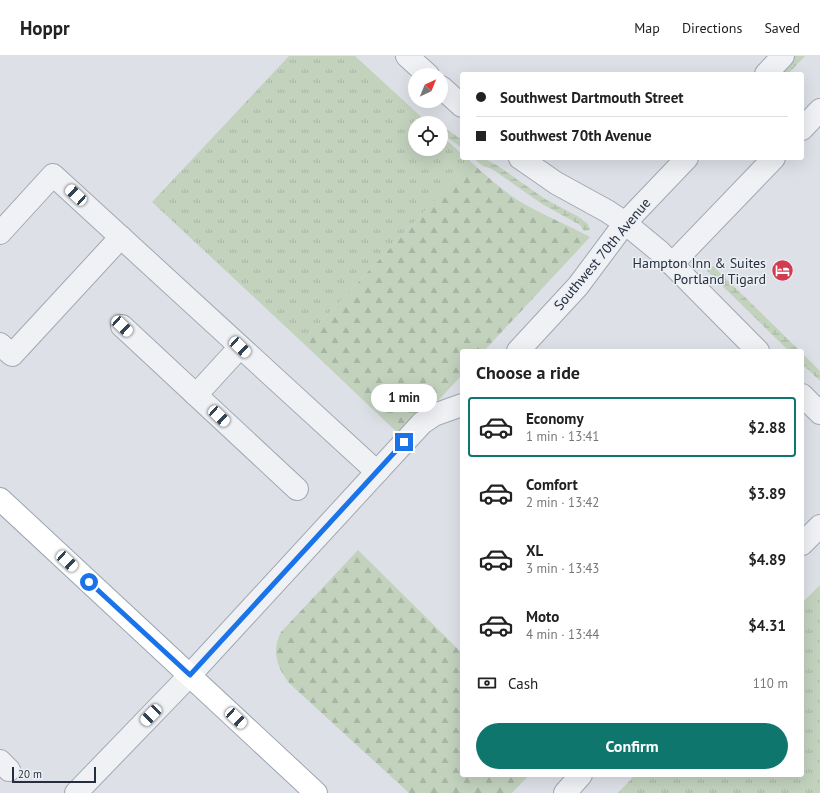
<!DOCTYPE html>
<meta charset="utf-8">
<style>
:root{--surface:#fff;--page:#f2f2f2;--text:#222;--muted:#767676;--line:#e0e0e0;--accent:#0f766e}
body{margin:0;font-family:"PT Sans",sans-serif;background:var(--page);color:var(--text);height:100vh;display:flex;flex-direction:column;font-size:15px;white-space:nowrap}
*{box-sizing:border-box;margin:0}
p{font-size:13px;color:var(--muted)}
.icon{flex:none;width:22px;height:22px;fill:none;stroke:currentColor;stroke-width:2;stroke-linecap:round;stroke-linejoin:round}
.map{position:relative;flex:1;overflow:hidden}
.side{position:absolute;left:460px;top:293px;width:344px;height:428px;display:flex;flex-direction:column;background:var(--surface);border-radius:4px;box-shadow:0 4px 16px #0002}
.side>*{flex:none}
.guide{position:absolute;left:460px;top:16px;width:344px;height:88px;border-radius:4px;box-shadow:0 4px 16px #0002;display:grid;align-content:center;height:88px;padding:0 16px;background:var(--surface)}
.needle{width:26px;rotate:43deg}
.buttons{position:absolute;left:408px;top:12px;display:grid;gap:8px}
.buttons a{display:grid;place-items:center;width:40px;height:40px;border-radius:50%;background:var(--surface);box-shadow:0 4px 16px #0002;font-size:20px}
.scale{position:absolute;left:12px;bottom:10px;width:84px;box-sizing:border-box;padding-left:4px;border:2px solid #262e3e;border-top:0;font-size:11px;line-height:14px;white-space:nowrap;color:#262e3e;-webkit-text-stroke:3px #ecf0f5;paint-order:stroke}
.end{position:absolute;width:18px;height:18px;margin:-9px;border:5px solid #1a73e8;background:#fff;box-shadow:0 0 0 2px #fff}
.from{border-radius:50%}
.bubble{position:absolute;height:28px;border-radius:14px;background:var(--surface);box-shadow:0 4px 16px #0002;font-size:13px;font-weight:600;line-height:28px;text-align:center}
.car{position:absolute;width:12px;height:24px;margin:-12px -6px;border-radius:5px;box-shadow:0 0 3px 1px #0007;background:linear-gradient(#fff 24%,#345 0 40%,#fff 0 76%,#345 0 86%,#fff 0)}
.guide b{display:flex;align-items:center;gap:14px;height:38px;font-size:15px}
.guide b+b{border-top:1px solid var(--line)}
.guide i{width:10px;height:10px;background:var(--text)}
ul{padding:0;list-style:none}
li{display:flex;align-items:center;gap:12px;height:60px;margin:0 8px 6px;padding:0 8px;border:2px solid transparent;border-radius:4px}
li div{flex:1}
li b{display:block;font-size:15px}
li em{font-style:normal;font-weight:600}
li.selected{border-color:var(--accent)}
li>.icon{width:36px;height:36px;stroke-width:1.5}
h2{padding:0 16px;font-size:18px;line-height:48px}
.pay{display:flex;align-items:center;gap:10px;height:44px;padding:0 16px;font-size:15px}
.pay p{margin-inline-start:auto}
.primary-button{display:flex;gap:8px;margin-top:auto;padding:8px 16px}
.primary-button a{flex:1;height:46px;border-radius:24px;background:var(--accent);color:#fff;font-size:16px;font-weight:600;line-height:46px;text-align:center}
header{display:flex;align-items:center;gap:24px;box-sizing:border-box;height:56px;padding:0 20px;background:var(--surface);border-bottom:1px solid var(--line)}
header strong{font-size:19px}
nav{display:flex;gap:22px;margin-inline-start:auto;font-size:14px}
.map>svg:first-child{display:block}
</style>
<header>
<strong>Hoppr</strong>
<nav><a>Map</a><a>Directions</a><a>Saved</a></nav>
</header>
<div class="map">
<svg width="820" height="737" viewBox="0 0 820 737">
<defs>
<pattern id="grass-tufts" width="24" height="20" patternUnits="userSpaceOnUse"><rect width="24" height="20" fill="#c2d2bd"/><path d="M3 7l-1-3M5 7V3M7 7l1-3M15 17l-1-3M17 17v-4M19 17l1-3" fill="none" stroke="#a7b5a4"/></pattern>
<pattern id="forest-firs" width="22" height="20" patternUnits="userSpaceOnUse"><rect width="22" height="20" fill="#c2d2bd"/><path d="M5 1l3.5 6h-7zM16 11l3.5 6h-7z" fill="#a7b5a4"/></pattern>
<pattern id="wetland-marsh" width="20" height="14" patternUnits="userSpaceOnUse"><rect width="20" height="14" fill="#c2d2bd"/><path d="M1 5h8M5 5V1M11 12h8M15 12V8" fill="none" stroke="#a7b5a4"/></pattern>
</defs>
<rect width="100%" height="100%" fill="#dde1e7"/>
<!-- grass -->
<g fill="url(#grass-tufts)">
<polygon points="289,0 355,0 428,67 415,67 415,93 441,93 441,79 462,98 462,102 467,102 471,106 302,286 152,146"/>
<polygon points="820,529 820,737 618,737 635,719 802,719 802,547"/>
</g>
<!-- forest -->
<g fill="url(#forest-firs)">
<path d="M471,106C485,119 500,132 516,143C540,158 566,168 590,181L484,295H462V319L403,382L302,286Z"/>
<path d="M358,494L462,597V719H529L512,737H409L290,628C277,612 271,595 281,576Z"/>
</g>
<!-- wetland -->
<g fill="url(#wetland-marsh)">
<polygon points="793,0 805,0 788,18 776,18"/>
<polygon points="445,72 462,84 462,92 441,77"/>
<polygon points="473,102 483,102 498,110 545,143 579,161 588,168 590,174 584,175 580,169 542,148 492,113 483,110"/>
<polygon points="713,210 800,295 789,295 707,215"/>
<polygon points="802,297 820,315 820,325 802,308"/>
</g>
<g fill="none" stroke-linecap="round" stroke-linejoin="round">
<defs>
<g id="minor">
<polyline points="407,0 428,19"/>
<polyline points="766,18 783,0"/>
<polyline points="441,31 462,50"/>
<polyline points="802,73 820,54"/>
<polyline points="520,102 556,127 607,155 625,167 659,195 758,295"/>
<polyline points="0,177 53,119 377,416"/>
<polyline points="672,208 774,102"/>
<polyline points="122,270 297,433"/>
<polyline points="0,288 12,299 121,181"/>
<polyline points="518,295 578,230 625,167 687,102"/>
<polyline points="196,339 240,291"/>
<polyline points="802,339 820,357"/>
<polyline points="802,488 820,470"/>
<polyline points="0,705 9,714"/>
<polyline points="76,737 190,619 422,367 434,359 462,349"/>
<polyline points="565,737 581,719"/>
</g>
<polyline id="major" points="0,443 316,737"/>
</defs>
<!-- minor casing -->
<use href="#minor" stroke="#a2a8b1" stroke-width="24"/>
<!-- major casing -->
<use href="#major" stroke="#9ba5b3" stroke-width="24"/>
<!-- minor -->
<use href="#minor" stroke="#eff1f5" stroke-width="22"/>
<!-- major -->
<use href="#major" stroke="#fff" stroke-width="22"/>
</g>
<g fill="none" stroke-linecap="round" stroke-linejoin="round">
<!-- route -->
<polyline stroke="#1a73e8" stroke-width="5" points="89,526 190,619 404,386"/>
</g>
<!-- icons -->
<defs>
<symbol id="hotel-disc" viewBox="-11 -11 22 22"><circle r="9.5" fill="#d33b50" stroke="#ecf0f5"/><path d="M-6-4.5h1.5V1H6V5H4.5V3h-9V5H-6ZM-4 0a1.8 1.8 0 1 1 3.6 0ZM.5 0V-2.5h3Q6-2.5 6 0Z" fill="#fff"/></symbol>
</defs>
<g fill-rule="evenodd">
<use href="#hotel-disc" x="770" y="202" width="25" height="25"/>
</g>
<g text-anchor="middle" stroke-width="3" stroke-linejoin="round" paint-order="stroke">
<!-- street labels -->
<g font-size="14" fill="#262e3e" stroke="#ecf0f5">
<text transform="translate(602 198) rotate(-50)" y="5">Southwest 70th Avenue</text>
</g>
<!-- poi labels -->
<g font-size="14" fill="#262e3e" stroke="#ecf0f5" text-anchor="end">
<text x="766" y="212">Hampton Inn &amp; Suites<tspan x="766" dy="16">Portland Tigard</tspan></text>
</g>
</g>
</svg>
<div class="buttons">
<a><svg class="needle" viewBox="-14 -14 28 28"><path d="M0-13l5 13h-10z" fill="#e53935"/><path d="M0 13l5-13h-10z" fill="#767676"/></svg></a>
<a><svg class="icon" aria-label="locate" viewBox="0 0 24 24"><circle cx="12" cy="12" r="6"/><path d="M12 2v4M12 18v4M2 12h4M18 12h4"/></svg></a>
</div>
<div class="scale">20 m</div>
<i class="end from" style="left:89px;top:526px"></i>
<i class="end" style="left:404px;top:386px"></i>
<div class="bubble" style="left:371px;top:328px;width:66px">1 min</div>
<i class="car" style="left:76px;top:139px;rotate:313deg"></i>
<i class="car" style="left:122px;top:270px;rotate:133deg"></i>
<i class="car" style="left:240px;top:291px;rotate:133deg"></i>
<i class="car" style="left:219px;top:360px;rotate:133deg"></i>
<i class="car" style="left:67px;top:505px;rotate:133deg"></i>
<i class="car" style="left:151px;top:659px;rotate:224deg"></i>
<i class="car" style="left:236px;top:662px;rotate:133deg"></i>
<div class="guide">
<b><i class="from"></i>Southwest Dartmouth Street</b>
<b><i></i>Southwest 70th Avenue</b>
</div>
<section class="side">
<h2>Choose a ride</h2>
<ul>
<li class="selected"><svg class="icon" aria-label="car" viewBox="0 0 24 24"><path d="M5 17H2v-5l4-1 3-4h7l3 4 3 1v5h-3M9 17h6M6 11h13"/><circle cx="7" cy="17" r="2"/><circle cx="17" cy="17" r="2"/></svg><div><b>Economy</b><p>1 min · 13:41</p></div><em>$2.88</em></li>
<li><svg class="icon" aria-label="car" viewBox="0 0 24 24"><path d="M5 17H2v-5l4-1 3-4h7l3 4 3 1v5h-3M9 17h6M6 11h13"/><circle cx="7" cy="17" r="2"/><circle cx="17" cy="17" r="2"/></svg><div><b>Comfort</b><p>2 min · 13:42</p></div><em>$3.89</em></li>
<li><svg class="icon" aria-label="car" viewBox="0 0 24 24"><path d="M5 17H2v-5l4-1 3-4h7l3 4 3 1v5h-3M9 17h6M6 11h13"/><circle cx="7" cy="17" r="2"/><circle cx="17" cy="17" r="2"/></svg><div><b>XL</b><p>3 min · 13:43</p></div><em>$4.89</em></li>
<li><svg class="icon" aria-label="car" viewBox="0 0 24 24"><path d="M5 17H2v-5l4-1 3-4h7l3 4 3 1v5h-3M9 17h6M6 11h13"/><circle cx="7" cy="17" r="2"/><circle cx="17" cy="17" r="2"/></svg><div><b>Moto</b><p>4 min · 13:44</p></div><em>$4.31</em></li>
</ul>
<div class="pay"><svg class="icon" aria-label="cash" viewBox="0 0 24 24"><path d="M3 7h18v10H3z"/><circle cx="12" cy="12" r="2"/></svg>Cash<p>110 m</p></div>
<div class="primary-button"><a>Confirm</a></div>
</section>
</div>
